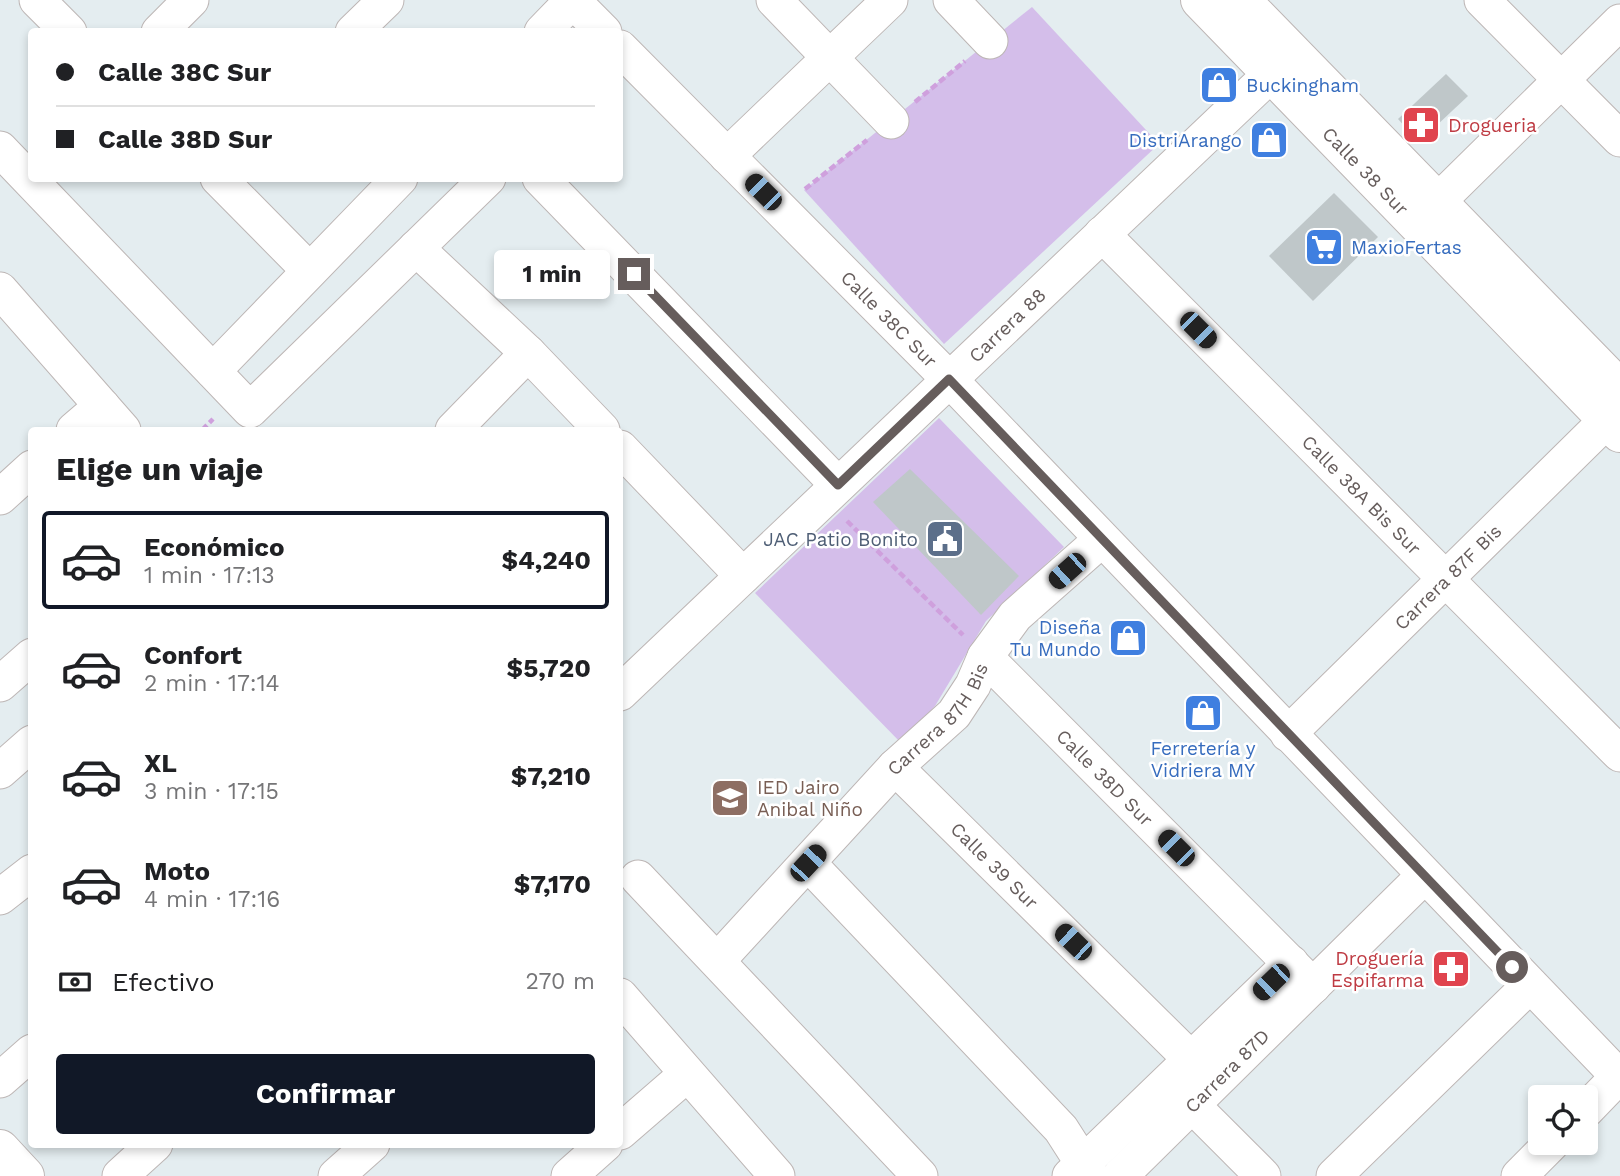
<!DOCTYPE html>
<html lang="es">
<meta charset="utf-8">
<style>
:root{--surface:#fff;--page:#f2f2f2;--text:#202124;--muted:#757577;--line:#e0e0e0;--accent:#111827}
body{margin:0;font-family:"Work Sans",sans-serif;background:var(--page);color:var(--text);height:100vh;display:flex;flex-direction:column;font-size:26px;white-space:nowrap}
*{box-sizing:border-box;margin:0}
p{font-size:23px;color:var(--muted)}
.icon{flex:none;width:38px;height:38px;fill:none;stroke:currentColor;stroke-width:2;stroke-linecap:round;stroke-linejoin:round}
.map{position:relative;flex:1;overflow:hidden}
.side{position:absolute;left:28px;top:427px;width:595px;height:721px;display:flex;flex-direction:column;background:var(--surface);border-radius:7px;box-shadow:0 4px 10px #0003}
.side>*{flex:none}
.hud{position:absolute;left:28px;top:28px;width:595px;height:154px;border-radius:7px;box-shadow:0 4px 10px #0003;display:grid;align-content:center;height:154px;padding:0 28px;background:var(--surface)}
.fabs{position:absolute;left:1528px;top:1085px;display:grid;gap:14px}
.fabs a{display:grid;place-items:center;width:70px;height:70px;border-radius:7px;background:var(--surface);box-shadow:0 4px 10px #0003;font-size:35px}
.end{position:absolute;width:32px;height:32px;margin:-16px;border:9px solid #665d5c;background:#fff;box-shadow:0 0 0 4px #fff}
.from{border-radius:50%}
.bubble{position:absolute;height:49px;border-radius:7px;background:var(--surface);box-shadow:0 4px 10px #0003;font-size:23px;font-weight:700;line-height:49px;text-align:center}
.car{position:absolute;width:21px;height:42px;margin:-21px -10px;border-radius:9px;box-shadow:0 0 5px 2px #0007;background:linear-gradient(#222 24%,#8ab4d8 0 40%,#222 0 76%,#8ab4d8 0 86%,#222 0)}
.hud b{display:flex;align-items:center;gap:24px;height:66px;font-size:26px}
.hud b+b{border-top:2px solid var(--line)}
.hud i{width:18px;height:18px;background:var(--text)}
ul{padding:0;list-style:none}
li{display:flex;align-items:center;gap:21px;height:98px;margin:0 14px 10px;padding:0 14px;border:4px solid transparent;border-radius:7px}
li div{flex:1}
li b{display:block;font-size:26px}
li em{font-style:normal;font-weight:700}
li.active{border-color:var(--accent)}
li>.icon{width:63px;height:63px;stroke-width:1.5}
h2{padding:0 28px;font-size:32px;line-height:84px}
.pay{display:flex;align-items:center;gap:18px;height:77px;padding:0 28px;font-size:26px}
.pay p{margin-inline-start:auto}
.action{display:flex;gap:14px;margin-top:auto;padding:14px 28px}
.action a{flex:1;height:80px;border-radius:7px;background:var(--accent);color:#fff;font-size:28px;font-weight:700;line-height:80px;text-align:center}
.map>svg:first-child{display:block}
</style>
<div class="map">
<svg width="1620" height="1176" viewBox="0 0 1620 1176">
<rect width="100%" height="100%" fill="#e4edf0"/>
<!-- green -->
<g fill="#d4beea">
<polygon points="1032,7 1159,144 944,344 804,190"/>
<polygon points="939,418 1064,547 986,621 935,706 901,743 755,593"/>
</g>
<!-- building -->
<g fill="#bfc7c9">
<polygon points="1446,74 1468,96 1419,142 1398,119"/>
<polygon points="1334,193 1378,237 1313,301 1269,256"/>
<polygon points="910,469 1019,576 981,615 873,502"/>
</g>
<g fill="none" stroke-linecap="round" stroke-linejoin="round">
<defs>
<g id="minor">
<polyline points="37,0 69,32"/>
<polyline points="572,0 604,32"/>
<polyline points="774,0 891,121"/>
<polyline points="951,0 990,41"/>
<polyline points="1482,0 1620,139"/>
<polyline points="159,32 191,0"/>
<polyline points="353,32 386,0"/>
<polyline points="542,32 573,0"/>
<path id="s1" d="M620,48L949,379L1620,1078"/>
<polyline points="0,149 250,410 488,178"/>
<polyline points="727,156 890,0"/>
<polyline points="218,178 299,260"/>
<polyline points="540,178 838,485"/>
<polyline points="1418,221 1620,22"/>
<path id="s2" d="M1102,234L1620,754"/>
<polyline points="416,248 528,353 602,430"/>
<polyline points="0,290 123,430"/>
<polyline points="213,371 400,178"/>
<polyline points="74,430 102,406"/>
<polyline points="453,430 528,353"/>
<polyline points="620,448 743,576"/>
<polyline points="0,497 32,468"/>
<path id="s3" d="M985,657L1313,986"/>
<polyline points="0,684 32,656"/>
<path id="s4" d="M620,693L1271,74"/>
<path id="s5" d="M1288,734L1607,420"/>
<path id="s6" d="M895,767L1214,1082"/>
<polyline points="0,771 32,743"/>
<polyline points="808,863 1061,1129 1091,1176"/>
<polyline points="638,878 920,1176"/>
<polyline points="0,897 32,872"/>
<path id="s7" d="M718,960L895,767L954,714L973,685L985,657L1015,616L1101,540"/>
<polyline points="620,996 777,1176"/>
<polyline points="0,1080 32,1052"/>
<polyline points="1192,1105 1263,1176"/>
<polyline points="1586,1110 1620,1075"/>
<polyline points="620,1132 687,1074"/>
<polyline points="120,1176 155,1144"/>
<polyline points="336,1176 372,1144"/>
<polyline points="569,1176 605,1144"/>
<polyline points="1070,1176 1291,963"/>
<path id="s8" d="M1120,1176L1424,876"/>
<polyline points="1334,1176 1530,985"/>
<polyline points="1519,1176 1552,1143"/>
</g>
<g id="tertiary">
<path id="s9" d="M1200,0L1620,433"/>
<polyline points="1241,0 1620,389"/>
<polyline points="0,1149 25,1176"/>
</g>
</defs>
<!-- minor casing -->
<use href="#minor" stroke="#bdb6b5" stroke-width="37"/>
<!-- tertiary casing -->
<use href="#tertiary" stroke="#bdb6b5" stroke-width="40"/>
<!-- path -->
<g stroke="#cfa0dd" stroke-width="4.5" stroke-dasharray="7 3.5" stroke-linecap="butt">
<polyline points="915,102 965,61"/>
<polyline points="805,189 867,140"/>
<polyline points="202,430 213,419"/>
<polyline points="847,521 963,635"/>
</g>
<!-- minor -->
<use href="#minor" stroke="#fff" stroke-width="35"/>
<!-- tertiary -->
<use href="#tertiary" stroke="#fff" stroke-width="38"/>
</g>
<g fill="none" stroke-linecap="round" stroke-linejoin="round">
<!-- route -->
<polyline stroke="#665d5c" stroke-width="9" points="634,274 838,485 949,379 1512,967"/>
</g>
<!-- icons -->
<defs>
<symbol id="shop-square" viewBox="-11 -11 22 22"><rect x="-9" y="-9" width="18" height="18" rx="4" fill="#3f7fe0" stroke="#fff"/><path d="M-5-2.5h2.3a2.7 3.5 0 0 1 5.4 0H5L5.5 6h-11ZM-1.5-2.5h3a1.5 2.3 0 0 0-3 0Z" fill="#fff"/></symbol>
<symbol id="pharmacy-square" viewBox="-11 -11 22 22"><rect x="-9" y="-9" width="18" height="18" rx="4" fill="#e0444e" stroke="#fff"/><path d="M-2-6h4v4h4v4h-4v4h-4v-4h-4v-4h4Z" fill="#fff"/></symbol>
<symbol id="supermarket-square" viewBox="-11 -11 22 22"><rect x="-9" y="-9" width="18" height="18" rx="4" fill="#3f7fe0" stroke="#fff"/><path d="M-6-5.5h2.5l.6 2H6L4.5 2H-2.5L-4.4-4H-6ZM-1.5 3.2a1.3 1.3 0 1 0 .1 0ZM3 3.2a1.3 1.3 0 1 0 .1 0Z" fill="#fff"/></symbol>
<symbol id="civic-square" viewBox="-11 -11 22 22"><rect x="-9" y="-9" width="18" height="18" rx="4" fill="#5c6f8a" stroke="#fff"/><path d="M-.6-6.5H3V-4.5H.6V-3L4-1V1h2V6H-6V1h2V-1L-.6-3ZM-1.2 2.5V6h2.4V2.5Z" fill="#fff"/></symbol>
<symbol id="school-square" viewBox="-11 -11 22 22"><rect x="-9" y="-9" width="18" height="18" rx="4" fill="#8d6e63" stroke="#fff"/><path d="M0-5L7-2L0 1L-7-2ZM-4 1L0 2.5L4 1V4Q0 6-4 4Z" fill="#fff"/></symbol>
</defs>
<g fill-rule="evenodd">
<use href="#shop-square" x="1197" y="63" width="44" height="44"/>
<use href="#pharmacy-square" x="1399" y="103" width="44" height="44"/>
<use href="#shop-square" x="1247" y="118" width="44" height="44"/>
<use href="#supermarket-square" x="1302" y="225" width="44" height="44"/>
<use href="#civic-square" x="923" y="517" width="44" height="44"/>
<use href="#shop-square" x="1106" y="616" width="44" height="44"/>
<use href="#shop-square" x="1181" y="691" width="44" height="44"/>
<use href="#school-square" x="708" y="776" width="44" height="44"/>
<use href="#pharmacy-square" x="1429" y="947" width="44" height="44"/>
</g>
<g text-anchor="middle" stroke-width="5" stroke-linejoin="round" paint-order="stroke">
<!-- shop labels -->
<g font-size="19" fill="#366cbe" stroke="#fff" text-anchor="start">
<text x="1246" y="92">Buckingham</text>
<text x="1242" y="147" text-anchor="end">DistriArango</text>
<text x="1351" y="254">MaxioFertas</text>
<text x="1101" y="634" text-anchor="end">Diseña<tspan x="1101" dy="22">Tu Mundo</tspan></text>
<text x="1203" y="755" text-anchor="middle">Ferretería y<tspan x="1203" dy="22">Vidriera MY</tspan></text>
</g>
<!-- health labels -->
<g font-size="19" fill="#be3a42" stroke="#fff" text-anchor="start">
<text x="1448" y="132">Drogueria</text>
<text x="1424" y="965" text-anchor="end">Droguería<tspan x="1424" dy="22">Espifarma</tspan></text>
</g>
<!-- street labels -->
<g font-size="19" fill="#665d5c" stroke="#fff">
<text dy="7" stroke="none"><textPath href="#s9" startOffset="238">Calle 38 Sur</textPath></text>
<text dy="7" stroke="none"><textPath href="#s1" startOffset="382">Calle 38C Sur</textPath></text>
<text dy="7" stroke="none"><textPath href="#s4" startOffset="534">Carrera 88</textPath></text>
<text dy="7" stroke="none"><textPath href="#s2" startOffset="368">Calle 38A Bis Sur</textPath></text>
<text dy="7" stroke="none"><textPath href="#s5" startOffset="224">Carrera 87F Bis</textPath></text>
<text dy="7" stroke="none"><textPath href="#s7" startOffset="327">Carrera 87H Bis</textPath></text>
<text dy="7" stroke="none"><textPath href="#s3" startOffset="170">Calle 38D Sur</textPath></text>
<text dy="7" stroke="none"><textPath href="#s6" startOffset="140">Calle 39 Sur</textPath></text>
<text dy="7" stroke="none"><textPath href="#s8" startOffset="150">Carrera 87D</textPath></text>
</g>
<!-- service labels -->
<g font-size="19" fill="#4e5e75" stroke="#fff" text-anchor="end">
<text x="918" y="546">JAC Patio Bonito</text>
</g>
<!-- education labels -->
<g font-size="19" fill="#785e54" stroke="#fff" text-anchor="start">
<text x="757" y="794">IED Jairo<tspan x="757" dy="22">Anibal Niño</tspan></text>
</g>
</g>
</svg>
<div class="fabs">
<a><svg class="icon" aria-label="locate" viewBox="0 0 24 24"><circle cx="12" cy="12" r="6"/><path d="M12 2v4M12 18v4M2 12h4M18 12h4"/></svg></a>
</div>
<i class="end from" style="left:1512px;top:967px"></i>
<i class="end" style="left:634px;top:274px"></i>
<div class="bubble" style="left:494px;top:250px;width:116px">1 min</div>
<i class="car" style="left:763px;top:192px;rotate:315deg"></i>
<i class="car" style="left:1198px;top:330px;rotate:135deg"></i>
<i class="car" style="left:1067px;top:571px;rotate:228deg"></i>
<i class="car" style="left:1176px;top:848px;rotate:315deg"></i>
<i class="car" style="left:808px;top:863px;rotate:43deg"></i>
<i class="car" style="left:1073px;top:942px;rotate:314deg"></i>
<i class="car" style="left:1271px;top:982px;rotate:226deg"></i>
<div class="hud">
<b><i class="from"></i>Calle 38C Sur</b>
<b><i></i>Calle 38D Sur</b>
</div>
<section class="side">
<h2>Elige un viaje</h2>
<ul>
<li class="active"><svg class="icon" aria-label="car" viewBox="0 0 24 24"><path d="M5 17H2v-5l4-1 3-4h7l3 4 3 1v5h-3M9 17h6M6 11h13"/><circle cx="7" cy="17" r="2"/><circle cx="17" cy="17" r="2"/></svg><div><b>Económico</b><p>1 min · 17:13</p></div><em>$4,240</em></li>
<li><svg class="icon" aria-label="car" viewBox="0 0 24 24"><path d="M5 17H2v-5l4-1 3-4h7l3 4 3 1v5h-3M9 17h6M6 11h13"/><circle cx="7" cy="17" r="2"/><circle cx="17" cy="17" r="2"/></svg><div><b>Confort</b><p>2 min · 17:14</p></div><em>$5,720</em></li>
<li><svg class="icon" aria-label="car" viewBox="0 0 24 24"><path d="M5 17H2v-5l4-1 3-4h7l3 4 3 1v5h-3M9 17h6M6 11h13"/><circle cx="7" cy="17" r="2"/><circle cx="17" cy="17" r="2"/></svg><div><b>XL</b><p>3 min · 17:15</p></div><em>$7,210</em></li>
<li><svg class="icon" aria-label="car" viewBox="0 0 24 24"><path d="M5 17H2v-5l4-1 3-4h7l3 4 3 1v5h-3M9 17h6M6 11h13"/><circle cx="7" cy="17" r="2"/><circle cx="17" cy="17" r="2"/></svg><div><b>Moto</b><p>4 min · 17:16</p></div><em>$7,170</em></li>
</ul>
<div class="pay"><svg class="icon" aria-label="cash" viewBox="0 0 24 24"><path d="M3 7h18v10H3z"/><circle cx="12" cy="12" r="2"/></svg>Efectivo<p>270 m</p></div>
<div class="action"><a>Confirmar</a></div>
</section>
</div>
